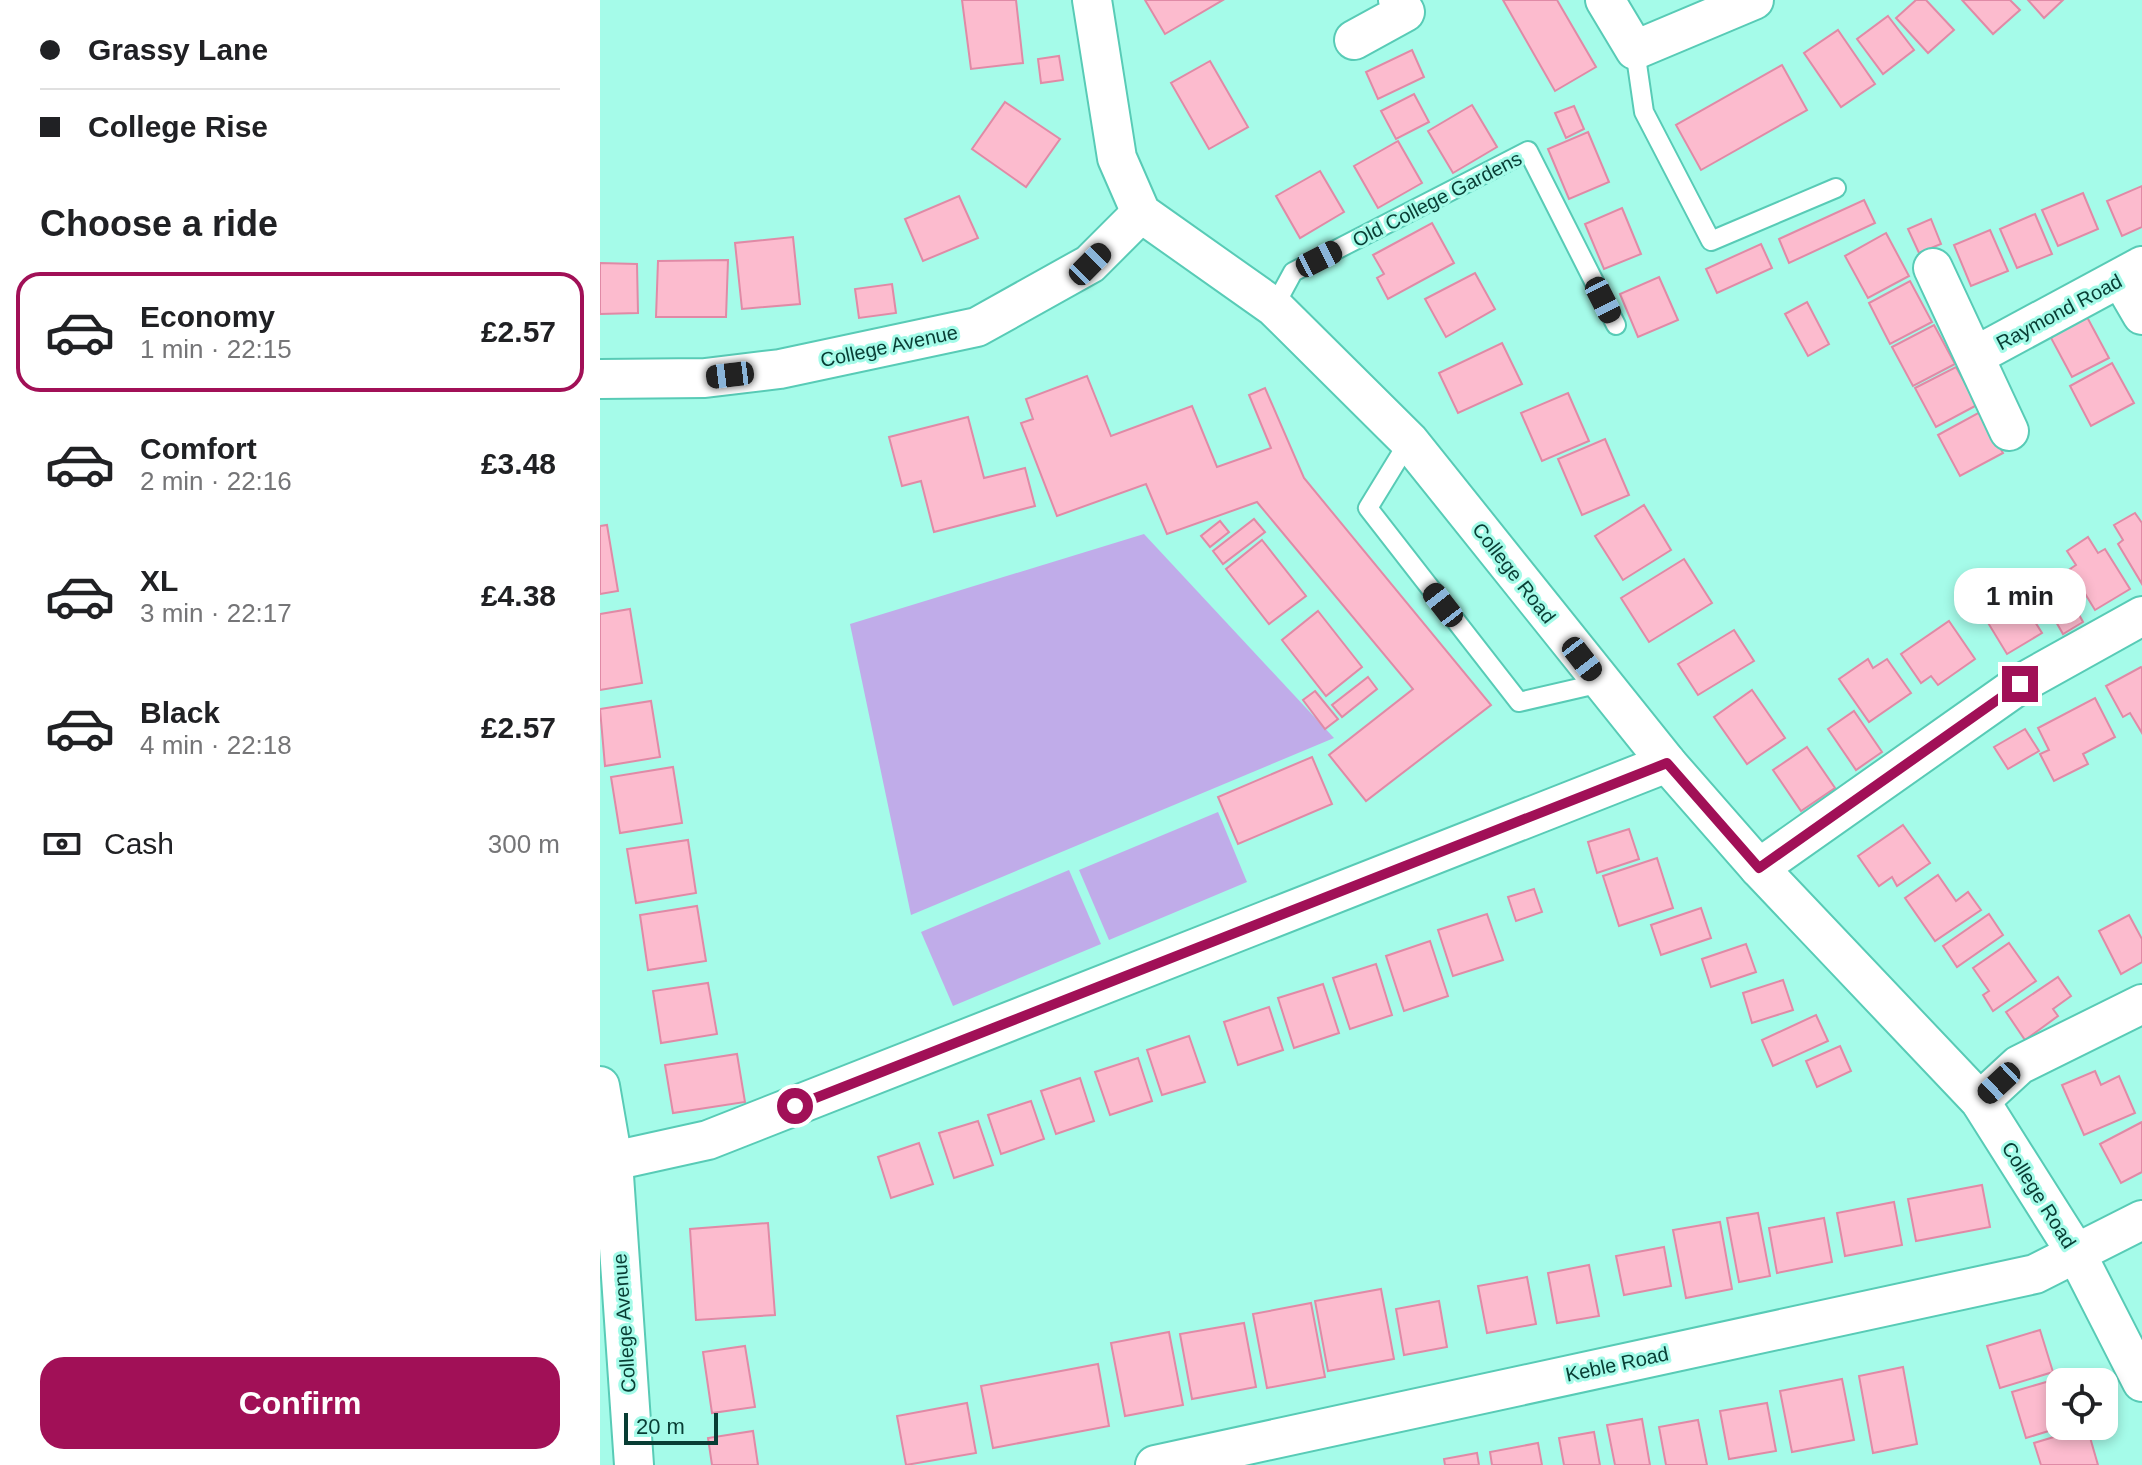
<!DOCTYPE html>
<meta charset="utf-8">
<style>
:root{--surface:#fff;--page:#f2f2f2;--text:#202124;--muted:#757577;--line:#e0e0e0;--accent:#a11057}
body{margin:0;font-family:Arial,sans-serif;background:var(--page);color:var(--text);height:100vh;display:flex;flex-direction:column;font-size:30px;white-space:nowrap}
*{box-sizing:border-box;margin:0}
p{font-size:26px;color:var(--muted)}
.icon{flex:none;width:44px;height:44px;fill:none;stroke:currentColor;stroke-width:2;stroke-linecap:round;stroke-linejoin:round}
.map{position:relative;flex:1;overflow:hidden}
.panel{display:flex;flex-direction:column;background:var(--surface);width:600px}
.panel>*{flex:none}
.guide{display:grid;align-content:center;height:176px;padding:0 40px;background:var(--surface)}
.tools{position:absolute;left:1446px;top:1368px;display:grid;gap:16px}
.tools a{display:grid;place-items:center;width:72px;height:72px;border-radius:16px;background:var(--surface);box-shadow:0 4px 12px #0003;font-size:40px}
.scale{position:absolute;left:24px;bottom:20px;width:94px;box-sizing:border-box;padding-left:8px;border:4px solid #083d34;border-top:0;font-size:22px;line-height:28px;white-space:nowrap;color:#083d34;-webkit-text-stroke:6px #a5fbe9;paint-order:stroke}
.end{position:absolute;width:36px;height:36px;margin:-18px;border:10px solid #a11057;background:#fff;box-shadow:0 0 0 4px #fff}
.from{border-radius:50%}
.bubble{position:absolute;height:56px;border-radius:24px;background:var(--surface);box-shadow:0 4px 12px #0003;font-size:26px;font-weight:700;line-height:56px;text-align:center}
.car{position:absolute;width:24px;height:48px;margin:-24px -12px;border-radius:10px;box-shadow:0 0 6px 2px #0007;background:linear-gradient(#222 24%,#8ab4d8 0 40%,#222 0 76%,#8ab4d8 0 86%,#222 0)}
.guide b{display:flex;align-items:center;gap:28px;height:76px;font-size:30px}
.guide b+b{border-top:2px solid var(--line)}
.guide i{width:20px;height:20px;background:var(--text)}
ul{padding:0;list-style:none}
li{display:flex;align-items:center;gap:24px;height:120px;margin:0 16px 12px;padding:0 24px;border:4px solid transparent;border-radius:24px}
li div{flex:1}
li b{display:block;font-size:30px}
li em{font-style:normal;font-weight:700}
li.active{border-color:var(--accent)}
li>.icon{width:72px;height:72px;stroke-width:1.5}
h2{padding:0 40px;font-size:36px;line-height:96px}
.pay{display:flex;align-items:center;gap:20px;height:88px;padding:0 40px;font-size:30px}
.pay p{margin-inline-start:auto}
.button{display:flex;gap:16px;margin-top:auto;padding:16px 40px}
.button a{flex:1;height:92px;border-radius:24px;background:var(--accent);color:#fff;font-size:32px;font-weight:700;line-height:92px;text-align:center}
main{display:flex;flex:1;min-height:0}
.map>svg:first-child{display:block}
</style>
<main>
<section class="panel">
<div class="guide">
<b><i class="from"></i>Grassy Lane</b>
<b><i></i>College Rise</b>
</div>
<h2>Choose a ride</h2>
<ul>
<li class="active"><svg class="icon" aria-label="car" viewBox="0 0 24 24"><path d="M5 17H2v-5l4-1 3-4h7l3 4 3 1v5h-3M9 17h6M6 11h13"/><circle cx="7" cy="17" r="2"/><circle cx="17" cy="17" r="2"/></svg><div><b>Economy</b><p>1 min · 22:15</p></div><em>£2.57</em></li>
<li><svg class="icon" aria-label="car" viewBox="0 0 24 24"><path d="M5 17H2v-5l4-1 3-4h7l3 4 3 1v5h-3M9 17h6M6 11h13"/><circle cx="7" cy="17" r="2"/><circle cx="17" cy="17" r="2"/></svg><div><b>Comfort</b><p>2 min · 22:16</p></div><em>£3.48</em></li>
<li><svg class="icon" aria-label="car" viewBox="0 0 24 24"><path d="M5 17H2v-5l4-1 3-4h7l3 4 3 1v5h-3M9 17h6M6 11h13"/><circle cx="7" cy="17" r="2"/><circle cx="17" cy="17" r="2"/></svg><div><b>XL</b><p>3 min · 22:17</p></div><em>£4.38</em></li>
<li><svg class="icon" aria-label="car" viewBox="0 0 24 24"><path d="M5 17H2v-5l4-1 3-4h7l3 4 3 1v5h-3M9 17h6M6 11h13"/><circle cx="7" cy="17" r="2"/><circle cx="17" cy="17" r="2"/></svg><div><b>Black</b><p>4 min · 22:18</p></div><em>£2.57</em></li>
</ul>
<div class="pay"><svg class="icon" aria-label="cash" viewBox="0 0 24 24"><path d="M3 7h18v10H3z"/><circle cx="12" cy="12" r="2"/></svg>Cash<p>300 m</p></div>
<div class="button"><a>Confirm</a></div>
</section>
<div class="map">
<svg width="1542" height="1465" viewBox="0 0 1542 1465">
<rect width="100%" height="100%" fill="#a5fbe9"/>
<!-- green -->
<g fill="#c0ace9">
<polygon points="544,534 734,738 311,915 250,624"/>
<polygon points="618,812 647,882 509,940 479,870"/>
<polygon points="469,870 501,944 353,1006 321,932"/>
</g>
<!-- building -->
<g fill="#fcbbce" stroke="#e08aa6" stroke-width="2">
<polygon points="362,0 416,0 423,63 371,69"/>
<polygon points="545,0 623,0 565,34"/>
<polygon points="903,0 957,0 996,67 955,91"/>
<polygon points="1316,0 1326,0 1354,30 1328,53 1296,18"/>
<polygon points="1362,0 1410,0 1420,10 1393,34"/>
<polygon points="1428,0 1463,0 1444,18"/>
<polygon points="1288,16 1314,50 1283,74 1257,39"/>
<polygon points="1238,30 1275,84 1241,107 1204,53"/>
<polygon points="812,50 824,77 778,99 766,72"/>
<polygon points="459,56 463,80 441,83 438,59"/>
<polygon points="610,61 648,127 609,149 571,83"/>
<polygon points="1182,65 1207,110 1101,170 1076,125"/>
<polygon points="814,94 829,122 796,139 781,111"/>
<polygon points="405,102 460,139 426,187 372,149"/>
<polygon points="872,105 897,147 853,173 828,131"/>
<polygon points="974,106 984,129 966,138 955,113"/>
<polygon points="988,132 1009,182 969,199 948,149"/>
<polygon points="798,141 822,183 778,208 754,166"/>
<polygon points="720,171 744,212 700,238 676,196"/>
<polygon points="1542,186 1542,227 1522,236 1507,201"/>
<polygon points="1483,193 1498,229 1458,246 1442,210"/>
<polygon points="359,196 378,238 323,261 305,219"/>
<polygon points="1264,200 1275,223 1189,263 1179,239"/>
<polygon points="1022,208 1041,254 1004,269 985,224"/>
<polygon points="1435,214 1452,254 1417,268 1400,229"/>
<polygon points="1331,219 1341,244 1319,253 1308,229"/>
<polygon points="832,223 854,263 788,299 777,278 784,274 773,255"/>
<polygon points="1390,230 1408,271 1371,286 1354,245"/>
<polygon points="1286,233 1309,276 1268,298 1245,256"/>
<polygon points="193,237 200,304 142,309 135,243"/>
<polygon points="1161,244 1172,268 1117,293 1106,269"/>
<polygon points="128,260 126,317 56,317 58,261"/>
<polygon points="0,263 37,264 38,313 0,314"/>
<polygon points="875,273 895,309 846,337 825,299"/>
<polygon points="1059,277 1078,320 1038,337 1020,294"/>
<polygon points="1310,281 1332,322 1290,344 1269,303"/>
<polygon points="292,284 296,313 259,318 255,289"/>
<polygon points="1207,302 1229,344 1208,356 1185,314"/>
<polygon points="1487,317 1509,358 1472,377 1450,336"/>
<polygon points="1334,325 1355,364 1313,386 1292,347"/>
<polygon points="902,343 922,384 858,413 839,373"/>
<polygon points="1512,363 1534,403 1491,426 1470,386"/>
<polygon points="1356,367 1377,405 1336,427 1315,388"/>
<polygon points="487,376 511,436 592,406 617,467 671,448 649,395 665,388 704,478 891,705 766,801 729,755 813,689 657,502 567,534 546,484 457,516 421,423 433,419 426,399"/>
<polygon points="968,393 989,441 942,461 921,413"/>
<polygon points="1380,412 1403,453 1360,476 1338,435"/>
<polygon points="368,417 384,478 425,468 435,506 334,532 321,481 302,486 289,437"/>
<polygon points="1005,439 1029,495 982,515 958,459"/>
<polygon points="1044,505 1071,550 1023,580 995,536"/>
<polygon points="1535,513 1542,523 1542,584 1518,544 1523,540 1514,525"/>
<polygon points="654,519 665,532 623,564 613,551"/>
<polygon points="620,521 629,532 610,547 601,536"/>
<polygon points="7,525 18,591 0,594 0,526"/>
<polygon points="1488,537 1498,553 1505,549 1530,589 1495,610 1470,569 1476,565 1467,551"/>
<polygon points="662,540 706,596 669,624 626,569"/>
<polygon points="1084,559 1112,603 1049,642 1021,598"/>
<polygon points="1456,572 1483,622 1463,634 1439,592 1446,587 1442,578"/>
<polygon points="1400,582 1410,597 1417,593 1442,633 1407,654 1382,613 1388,610 1379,595"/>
<polygon points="30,609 42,683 0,690 0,614"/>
<polygon points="718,611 762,667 726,696 682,640"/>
<polygon points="1349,621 1375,659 1338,685 1331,676 1321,683 1301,654"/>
<polygon points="1134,630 1154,661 1098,695 1078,664"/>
<polygon points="1268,659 1273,668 1287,659 1311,693 1269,722 1239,679"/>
<polygon points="1541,667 1542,668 1542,733 1530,713 1523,717 1506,686"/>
<polygon points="768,677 777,689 742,717 732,705"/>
<polygon points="1152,690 1185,738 1147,764 1114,717"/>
<polygon points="715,691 738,719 725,729 703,700"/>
<polygon points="1495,698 1515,737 1483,754 1488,764 1454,781 1440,754 1449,750 1438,728"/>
<polygon points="51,701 60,757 5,766 0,709"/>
<polygon points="1254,711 1282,752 1256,770 1228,729"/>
<polygon points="1425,729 1439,751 1408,769 1394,747"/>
<polygon points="1207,747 1235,788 1201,811 1173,770"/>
<polygon points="712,757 732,804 638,844 618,797"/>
<polygon points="73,767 82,823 20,833 11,777"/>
<polygon points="1303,825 1330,863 1297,886 1292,877 1279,886 1258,856"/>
<polygon points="1029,829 1039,859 997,873 988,842"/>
<polygon points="88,840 96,893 36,903 27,849"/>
<polygon points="1057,858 1073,908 1019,926 1003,876"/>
<polygon points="1338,875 1356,901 1368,892 1381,910 1335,941 1305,898"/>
<polygon points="934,889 942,912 916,921 908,897"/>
<polygon points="97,906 106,961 48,970 40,915"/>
<polygon points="1101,908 1111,938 1061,955 1051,925"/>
<polygon points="887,914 903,960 853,976 838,930"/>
<polygon points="1389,914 1403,935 1357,967 1343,946"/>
<polygon points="1529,915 1542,939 1542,962 1521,974 1499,931"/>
<polygon points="830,941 848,996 804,1011 786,956"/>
<polygon points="1409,943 1436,981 1393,1011 1383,995 1389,991 1373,968"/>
<polygon points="1146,944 1156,972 1111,987 1102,959"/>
<polygon points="776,964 792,1015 750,1029 733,978"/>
<polygon points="1458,977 1471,996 1453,1009 1458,1016 1425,1040 1406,1012"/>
<polygon points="1183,980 1193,1010 1152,1023 1143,993"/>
<polygon points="108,983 117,1034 61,1043 53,991"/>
<polygon points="723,984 739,1033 694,1048 678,998"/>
<polygon points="669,1007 683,1050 638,1065 624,1022"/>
<polygon points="1216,1015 1228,1041 1173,1066 1162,1040"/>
<polygon points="589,1036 605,1082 562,1095 547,1050"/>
<polygon points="1240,1046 1251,1071 1217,1087 1206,1061"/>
<polygon points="137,1054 145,1102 73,1113 65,1065"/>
<polygon points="538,1058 552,1101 510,1115 495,1072"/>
<polygon points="1495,1071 1501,1085 1519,1076 1535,1113 1484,1135 1462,1085"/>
<polygon points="480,1078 494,1121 456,1134 441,1091"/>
<polygon points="431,1101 444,1139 401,1154 388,1115"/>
<polygon points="378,1121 393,1165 354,1178 339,1133"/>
<polygon points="1542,1122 1542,1172 1521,1183 1500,1144"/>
<polygon points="319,1143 333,1184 291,1198 278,1157"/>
<polygon points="1382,1185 1390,1227 1316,1241 1308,1199"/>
<polygon points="1294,1202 1302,1245 1245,1256 1237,1213"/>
<polygon points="1158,1213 1170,1276 1139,1282 1127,1218"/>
<polygon points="1224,1218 1232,1262 1177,1273 1169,1228"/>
<polygon points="1120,1222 1132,1289 1086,1298 1073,1230"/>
<polygon points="168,1223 175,1315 96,1320 90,1229"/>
<polygon points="1064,1247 1071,1286 1024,1295 1016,1256"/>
<polygon points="989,1265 999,1316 957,1323 948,1273"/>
<polygon points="927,1277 936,1324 887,1333 878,1286"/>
<polygon points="781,1289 794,1359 728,1371 715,1301"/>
<polygon points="839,1301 847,1347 804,1355 796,1309"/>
<polygon points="711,1303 725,1377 667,1388 653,1314"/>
<polygon points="644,1323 656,1387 592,1399 580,1334"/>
<polygon points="1440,1330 1453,1372 1400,1388 1387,1346"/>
<polygon points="569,1332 583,1405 525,1416 511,1343"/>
<polygon points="145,1346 155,1407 112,1413 103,1352"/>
<polygon points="498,1364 509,1426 393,1448 381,1386"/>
<polygon points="1303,1367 1317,1444 1273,1453 1259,1376"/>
<polygon points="1463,1377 1460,1426 1465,1426 1426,1438 1412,1392"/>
<polygon points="1242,1379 1254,1440 1192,1452 1180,1391"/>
<polygon points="367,1403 376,1453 306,1465 297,1416"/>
<polygon points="1167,1403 1176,1451 1129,1459 1120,1411"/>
<polygon points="1042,1419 1050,1465 1015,1465 1007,1425"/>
<polygon points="1098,1420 1107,1465 1066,1465 1059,1427"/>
<polygon points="1487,1427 1498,1465 1441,1465 1434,1443"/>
<polygon points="153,1431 158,1465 112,1465 108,1438"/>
<polygon points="994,1432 1000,1465 964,1465 959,1438"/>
<polygon points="938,1443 942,1465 892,1465 890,1452"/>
<polygon points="877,1453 879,1465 845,1465 844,1459"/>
</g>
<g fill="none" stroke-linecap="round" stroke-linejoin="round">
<defs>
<g id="lane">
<polyline points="1035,50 1044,112 1111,241 1236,188"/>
<polyline points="674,307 693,272 928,151 1016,325"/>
<polyline points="809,441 768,508 919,702 1001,683"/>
</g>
<g id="street">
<polyline points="492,0 517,158 541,213 674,307 809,441 1067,763 1159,868 1380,1101 1476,1253 1542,1382"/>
<polyline points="1005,0 1035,50 1154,0"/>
<polyline points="754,40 805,12 798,0"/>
<polyline points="1333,268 1409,431"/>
<polyline points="1521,279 1542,315"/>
<polyline points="1375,356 1542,266"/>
<polyline points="0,379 105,378 180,369 377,327 490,264 541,213"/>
<polyline points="1159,868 1420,684 1542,616"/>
<polyline points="0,1086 13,1161 34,1465"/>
<polyline points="1380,1101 1419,1065 1542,1004"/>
<polyline points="13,1161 108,1140 1067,763"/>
<polyline points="555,1465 1435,1274 1542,1220"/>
</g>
</defs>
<!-- lane casing -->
<use href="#lane" stroke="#58cbb6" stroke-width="22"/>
<!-- street casing -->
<use href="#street" stroke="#58cbb6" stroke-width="42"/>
<!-- lane -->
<use href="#lane" stroke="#fff" stroke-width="18"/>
<!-- street -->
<use href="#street" stroke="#fff" stroke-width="38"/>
</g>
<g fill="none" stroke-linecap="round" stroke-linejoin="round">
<!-- route -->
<polyline stroke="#a11057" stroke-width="10" points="195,1106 1067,763 1159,868 1420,684"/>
</g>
<g text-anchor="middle" stroke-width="6" stroke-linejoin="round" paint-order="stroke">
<!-- street labels -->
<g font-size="20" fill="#083d34" stroke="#a5fbe9">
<text transform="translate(837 199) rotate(-27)" y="7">Old College Gardens</text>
<text transform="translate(1459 312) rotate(-28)" y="7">Raymond Road</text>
<text transform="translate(289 346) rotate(-12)" y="7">College Avenue</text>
<text transform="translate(914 573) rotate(52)" y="7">College Road</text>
<text transform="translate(1439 1195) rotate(58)" y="7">College Road</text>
<text transform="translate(24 1323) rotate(-94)" y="7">College Avenue</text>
<text transform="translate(1017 1364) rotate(-12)" y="7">Keble Road</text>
</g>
</g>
</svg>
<div class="tools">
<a><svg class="icon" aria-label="locate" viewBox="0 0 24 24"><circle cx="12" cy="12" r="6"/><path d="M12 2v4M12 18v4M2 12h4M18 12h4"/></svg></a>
</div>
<div class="scale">20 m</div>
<i class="end from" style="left:195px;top:1106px"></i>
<i class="end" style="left:1420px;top:684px"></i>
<div class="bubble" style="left:1354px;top:568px;width:132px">1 min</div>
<i class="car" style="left:719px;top:259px;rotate:63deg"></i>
<i class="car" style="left:490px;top:264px;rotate:45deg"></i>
<i class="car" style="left:1003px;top:300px;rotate:153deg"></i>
<i class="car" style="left:130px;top:375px;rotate:263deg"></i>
<i class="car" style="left:843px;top:605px;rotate:322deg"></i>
<i class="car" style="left:982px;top:659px;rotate:142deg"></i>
<i class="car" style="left:1399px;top:1083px;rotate:227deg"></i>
</div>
</main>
